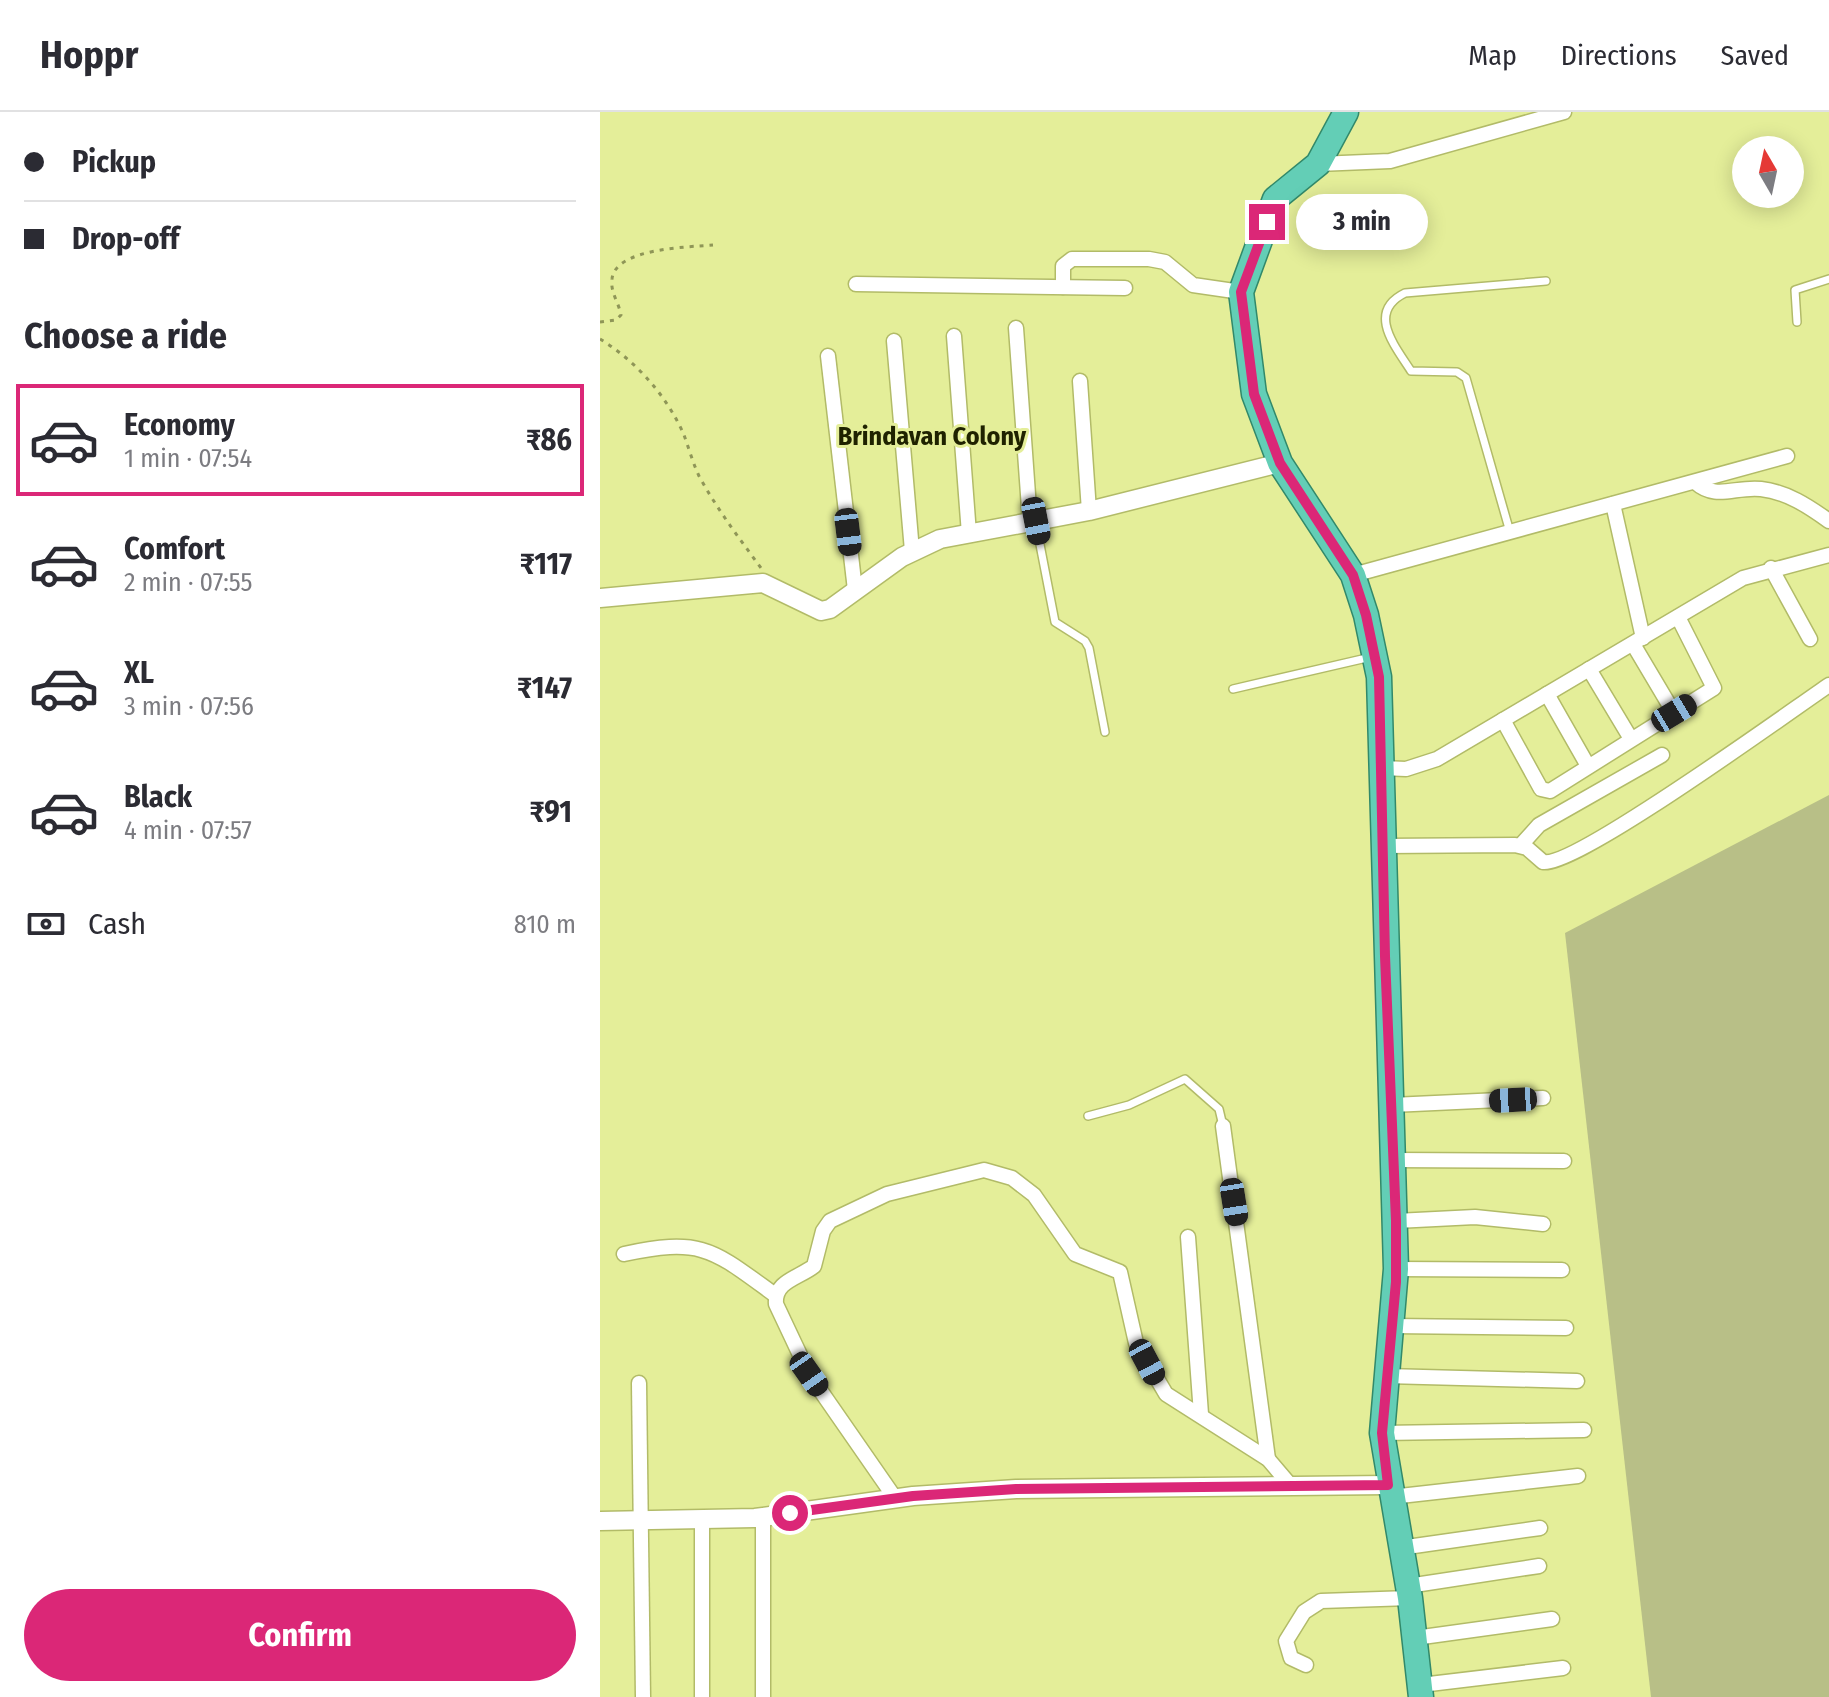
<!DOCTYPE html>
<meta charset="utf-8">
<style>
:root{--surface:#fff;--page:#f7f7f7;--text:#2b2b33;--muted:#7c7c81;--line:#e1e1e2;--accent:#db2777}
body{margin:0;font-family:"Fira Sans Condensed",sans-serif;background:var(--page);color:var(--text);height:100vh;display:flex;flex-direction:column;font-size:30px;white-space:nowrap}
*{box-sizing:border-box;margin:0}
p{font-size:26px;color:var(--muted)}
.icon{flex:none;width:44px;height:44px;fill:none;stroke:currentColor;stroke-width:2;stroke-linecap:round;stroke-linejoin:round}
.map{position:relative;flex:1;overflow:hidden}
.sheet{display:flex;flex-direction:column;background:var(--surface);width:600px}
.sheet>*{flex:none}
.guide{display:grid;align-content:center;height:176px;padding:0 24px;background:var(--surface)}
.needle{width:52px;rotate:351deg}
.tools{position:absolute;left:1132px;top:24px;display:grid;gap:16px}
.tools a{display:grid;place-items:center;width:72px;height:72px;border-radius:50%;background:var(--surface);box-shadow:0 4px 20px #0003;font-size:40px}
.end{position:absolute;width:36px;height:36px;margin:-18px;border:10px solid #db2777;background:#fff;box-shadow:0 0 0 4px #fff}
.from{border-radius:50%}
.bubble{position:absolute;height:56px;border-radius:28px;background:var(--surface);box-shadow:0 4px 20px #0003;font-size:26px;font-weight:700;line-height:56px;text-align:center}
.car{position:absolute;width:24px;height:48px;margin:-24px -12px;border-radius:10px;box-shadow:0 0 6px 2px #0007;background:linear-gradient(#222 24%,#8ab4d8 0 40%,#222 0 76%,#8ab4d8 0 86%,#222 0)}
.guide b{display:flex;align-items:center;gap:28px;height:76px;font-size:30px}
.guide b+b{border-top:2px solid var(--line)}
.guide i{width:20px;height:20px;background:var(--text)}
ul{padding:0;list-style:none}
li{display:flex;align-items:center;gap:24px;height:112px;margin:0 16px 12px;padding:0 8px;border:4px solid transparent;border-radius:0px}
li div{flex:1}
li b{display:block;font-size:30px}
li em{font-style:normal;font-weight:700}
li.current{border-color:var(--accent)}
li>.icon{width:72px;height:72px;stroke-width:1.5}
h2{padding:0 24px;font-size:36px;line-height:96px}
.pay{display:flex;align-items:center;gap:20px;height:88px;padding:0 24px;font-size:30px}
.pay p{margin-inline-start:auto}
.cta{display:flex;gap:16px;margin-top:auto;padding:16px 24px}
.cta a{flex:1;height:92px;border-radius:48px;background:var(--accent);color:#fff;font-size:32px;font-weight:700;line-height:92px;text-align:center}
header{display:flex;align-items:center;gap:48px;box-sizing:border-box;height:112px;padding:0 40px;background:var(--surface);border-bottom:2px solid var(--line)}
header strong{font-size:38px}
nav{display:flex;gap:44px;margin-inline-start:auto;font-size:28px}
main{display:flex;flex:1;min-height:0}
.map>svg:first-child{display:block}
</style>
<header>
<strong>Hoppr</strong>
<nav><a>Map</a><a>Directions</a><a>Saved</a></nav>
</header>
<main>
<section class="sheet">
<div class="guide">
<b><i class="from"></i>Pickup</b>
<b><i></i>Drop-off</b>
</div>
<h2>Choose a ride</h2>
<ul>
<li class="current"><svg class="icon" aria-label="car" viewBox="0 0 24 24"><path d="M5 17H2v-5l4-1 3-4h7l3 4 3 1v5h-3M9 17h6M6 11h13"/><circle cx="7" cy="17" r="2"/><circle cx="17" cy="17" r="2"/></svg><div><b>Economy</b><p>1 min · 07:54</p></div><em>₹86</em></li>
<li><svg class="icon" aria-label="car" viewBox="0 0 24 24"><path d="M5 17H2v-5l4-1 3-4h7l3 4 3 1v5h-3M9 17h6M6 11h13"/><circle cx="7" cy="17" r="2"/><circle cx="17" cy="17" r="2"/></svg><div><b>Comfort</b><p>2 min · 07:55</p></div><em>₹117</em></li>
<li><svg class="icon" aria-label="car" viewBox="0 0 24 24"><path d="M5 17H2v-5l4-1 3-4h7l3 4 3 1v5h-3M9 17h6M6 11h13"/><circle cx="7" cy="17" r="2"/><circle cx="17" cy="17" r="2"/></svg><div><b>XL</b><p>3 min · 07:56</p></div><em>₹147</em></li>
<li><svg class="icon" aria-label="car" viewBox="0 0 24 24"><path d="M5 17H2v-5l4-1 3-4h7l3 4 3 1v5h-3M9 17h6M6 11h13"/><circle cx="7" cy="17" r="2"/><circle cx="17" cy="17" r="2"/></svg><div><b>Black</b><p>4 min · 07:57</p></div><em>₹91</em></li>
</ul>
<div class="pay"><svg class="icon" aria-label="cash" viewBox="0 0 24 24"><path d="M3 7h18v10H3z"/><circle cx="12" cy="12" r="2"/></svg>Cash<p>810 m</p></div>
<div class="cta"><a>Confirm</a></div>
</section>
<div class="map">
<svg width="1229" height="1585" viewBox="0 0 1229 1585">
<rect width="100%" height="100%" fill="#e4ee99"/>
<!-- green -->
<polygon fill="#b8bf87" points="1229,683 1229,1585 1051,1585 965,821"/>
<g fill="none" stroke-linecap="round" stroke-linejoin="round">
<defs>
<g id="service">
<polyline points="1197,210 1195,178 1229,167"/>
<polyline points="436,412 455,510 485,529 489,536 505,620"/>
<path d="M910,420L866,266L857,260L811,259C795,234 766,200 805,181L946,169"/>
<polyline points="633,577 771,545"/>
<polyline points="488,1004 529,993 585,967 619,997 623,1014"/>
</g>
<g id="minor">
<polyline points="718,52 790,49 964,0"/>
<polyline points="256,172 525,176"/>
<polyline points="463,175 463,154 472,147 549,147 565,150 593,173 641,180"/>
<polyline points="416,216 430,410"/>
<polyline points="354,224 369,422"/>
<polyline points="294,229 312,439"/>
<polyline points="228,244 255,478"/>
<polyline points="480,269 489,399"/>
<path d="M1095,370C1116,389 1135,374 1161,377C1187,380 1208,394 1229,409"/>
<polyline points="1013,392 1043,526"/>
<polyline points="1171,456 1210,527"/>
<polyline points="753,463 1187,344"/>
<polyline points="1033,532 1074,601"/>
<polyline points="989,557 1031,627"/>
<polyline points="947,582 988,654"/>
<polyline points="903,608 941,677 950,679 1114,576 1078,505"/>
<polyline points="782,656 806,657 837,647 1143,466 1229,443"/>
<polyline points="921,733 939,713 1062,643"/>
<path d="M784,734L915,733L927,736L943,750C975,756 1189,600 1229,573"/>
<polyline points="792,993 943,986"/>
<polyline points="623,1014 668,1347"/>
<polyline points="794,1048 964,1049"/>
<polyline points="796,1109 875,1105 943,1112"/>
<polyline points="588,1125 601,1302"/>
<path d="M24,1142C103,1125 113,1138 175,1183"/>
<polyline points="796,1157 962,1158"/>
<polyline points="792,1214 966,1216"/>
<polyline points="786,1264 977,1269"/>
<polyline points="39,1271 43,1585"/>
<polyline points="782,1321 984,1318"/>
<polyline points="791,1385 978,1364"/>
<path d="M295,1386L209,1262L176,1192C174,1169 199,1166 214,1154L223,1119L230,1109L287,1082L384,1058L412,1066L434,1083L475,1142L520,1160L536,1231L566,1282L668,1347L691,1374"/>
<polyline points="800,1436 940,1416"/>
<polyline points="808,1474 939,1454"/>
<polyline points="815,1526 952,1507"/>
<polyline points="706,1553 691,1546 686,1529 704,1500 721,1489 810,1486"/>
<polyline points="821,1573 963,1556"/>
<polyline points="102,1585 102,1407"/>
<polyline points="163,1585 163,1405"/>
</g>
<g id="tertiary">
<polyline points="0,486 163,471 221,499 230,497 302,445 340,427 489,399 680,351"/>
<polyline points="0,1409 155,1406 313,1384 416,1377 788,1373"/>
</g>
<polyline id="trunk" points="746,0 718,52 675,87 641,180 654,282 680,351 753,463 766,503 779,565 796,1157 782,1321 810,1486 821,1585"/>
</defs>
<!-- service casing -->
<use href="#service" stroke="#b2bb68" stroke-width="10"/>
<!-- minor casing -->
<use href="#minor" stroke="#b2bb68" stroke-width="17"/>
<!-- tertiary casing -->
<use href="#tertiary" stroke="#b2bb68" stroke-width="21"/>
<!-- trunk casing -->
<use href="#trunk" stroke="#32896a" stroke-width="27"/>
<!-- path -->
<g stroke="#8f9657" stroke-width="3" stroke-dasharray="4 6" stroke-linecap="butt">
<path d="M0,210L16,208L21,203C19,191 10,180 12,167C15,136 89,135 113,133"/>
<path d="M0,227C36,249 67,284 84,323C89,337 93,351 99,364C117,397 139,426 161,456"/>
</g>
<!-- service -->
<use href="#service" stroke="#fff" stroke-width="7"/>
<!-- minor -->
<use href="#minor" stroke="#fff" stroke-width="14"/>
<!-- tertiary -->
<use href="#tertiary" stroke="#fff" stroke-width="18"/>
<!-- trunk -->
<use href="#trunk" stroke="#63ceb6" stroke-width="24"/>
</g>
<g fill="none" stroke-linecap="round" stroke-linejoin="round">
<!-- route -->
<polyline stroke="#db2777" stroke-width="10" points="190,1401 313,1384 416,1377 788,1373 782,1321 796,1170 796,1109 785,844 779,565 766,503 753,463 680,351 654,282 641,180 667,110"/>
</g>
<g text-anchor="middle" stroke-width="6" stroke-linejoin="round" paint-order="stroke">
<!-- neighbourhood labels -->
<g font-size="26" font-weight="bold" fill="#1f2200" stroke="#e4ee99">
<text x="332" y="333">Brindavan Colony</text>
</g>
</g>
</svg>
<div class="tools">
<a><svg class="needle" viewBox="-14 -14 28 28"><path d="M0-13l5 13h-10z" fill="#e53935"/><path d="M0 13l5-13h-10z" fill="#7c7c81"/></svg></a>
</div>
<i class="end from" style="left:190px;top:1401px"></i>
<i class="end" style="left:667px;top:110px"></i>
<div class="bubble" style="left:696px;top:82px;width:132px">3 min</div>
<i class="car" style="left:436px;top:409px;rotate:169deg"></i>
<i class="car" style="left:248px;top:420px;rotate:173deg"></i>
<i class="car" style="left:1074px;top:601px;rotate:59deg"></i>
<i class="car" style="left:913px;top:988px;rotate:267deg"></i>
<i class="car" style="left:634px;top:1090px;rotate:171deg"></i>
<i class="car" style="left:547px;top:1250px;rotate:152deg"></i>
<i class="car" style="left:209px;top:1262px;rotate:145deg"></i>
</div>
</main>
